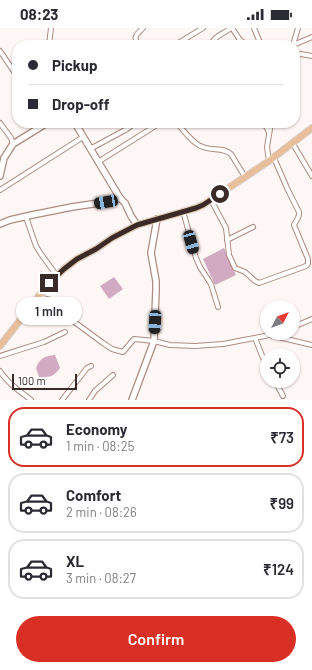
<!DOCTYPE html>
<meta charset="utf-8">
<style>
:root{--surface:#fff;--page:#f7f7f7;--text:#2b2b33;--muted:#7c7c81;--line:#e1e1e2;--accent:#d93025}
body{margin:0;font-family:Barlow,sans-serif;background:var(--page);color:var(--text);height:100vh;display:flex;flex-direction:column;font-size:15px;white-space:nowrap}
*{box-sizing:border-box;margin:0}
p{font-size:13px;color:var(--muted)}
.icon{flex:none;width:22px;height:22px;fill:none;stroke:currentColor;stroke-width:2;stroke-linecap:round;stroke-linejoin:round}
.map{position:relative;height:372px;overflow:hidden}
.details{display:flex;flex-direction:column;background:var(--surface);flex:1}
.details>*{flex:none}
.hud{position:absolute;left:12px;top:12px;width:288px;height:88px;border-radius:16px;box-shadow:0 1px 3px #0004;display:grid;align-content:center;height:88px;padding:0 16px;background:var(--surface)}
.needle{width:26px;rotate:48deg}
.controls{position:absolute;left:260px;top:272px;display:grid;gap:8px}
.controls a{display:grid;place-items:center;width:40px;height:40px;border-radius:50%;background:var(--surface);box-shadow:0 1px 3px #0004;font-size:20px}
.scale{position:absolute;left:12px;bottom:10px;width:65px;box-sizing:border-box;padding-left:4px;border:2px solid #3a2b28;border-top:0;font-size:11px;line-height:14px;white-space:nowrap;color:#3a2b28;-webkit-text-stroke:3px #fff;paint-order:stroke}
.end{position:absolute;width:18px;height:18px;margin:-9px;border:5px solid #3a2b28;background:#fff;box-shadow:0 0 0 2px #fff}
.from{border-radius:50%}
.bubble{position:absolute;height:28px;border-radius:14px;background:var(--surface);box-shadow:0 1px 3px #0004;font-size:13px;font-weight:600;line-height:28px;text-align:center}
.car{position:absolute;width:12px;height:24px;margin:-12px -6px;border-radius:5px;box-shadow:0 0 3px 1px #0007;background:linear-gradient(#222 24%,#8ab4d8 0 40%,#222 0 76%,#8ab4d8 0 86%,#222 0)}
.hud b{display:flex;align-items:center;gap:14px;height:38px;font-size:15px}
.hud b+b{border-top:1px solid var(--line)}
.hud i{width:10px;height:10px;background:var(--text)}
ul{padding:7px 0 0;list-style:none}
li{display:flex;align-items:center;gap:12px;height:60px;margin:0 8px 6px;padding:0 8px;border:2px solid var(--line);border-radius:16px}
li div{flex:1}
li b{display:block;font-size:15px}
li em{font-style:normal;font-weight:600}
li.current{border-color:var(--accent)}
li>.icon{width:36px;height:36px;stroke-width:1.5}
.cta{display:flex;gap:8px;margin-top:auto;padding:8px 16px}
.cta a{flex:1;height:46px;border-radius:24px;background:var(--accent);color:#fff;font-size:16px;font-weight:600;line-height:46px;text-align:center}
.status{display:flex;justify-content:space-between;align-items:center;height:28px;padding:0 20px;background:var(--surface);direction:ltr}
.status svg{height:11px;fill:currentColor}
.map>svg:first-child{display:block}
</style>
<div class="status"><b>08:23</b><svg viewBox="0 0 49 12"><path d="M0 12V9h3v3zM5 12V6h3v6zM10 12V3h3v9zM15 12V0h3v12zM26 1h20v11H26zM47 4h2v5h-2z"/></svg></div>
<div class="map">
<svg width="312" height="372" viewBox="0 0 312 372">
<rect width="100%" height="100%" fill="#fff7f5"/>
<!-- water -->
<g fill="#d2abc3">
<polygon points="224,220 236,247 215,257 203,231"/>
<polygon points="114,249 123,261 109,271 100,258"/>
<path d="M55,327L60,340C53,349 51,349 39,349L36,340C40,330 44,328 55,327Z"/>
</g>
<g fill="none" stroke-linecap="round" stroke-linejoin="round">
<defs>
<g id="street">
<polyline points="232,0 240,12 247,17"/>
<polyline points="254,0 261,17"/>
<polyline points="49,17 51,0"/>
<path d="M138,17C133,8 136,7 143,0"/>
<polyline points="175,17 203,0"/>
<path d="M213,17V13C217,7 225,5 231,0"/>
<polyline points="293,17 312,9"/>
<polyline points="293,17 298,0"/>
<polyline points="0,23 17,48"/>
<polyline points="295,25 312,28"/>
<polyline points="0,95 11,110 13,116"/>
<path d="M177,95C184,103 193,116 203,119C213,123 223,119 231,126L245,149"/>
<polyline points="264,95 269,104"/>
<polyline points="293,116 312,148"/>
<polyline points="90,121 127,101 131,98 132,95"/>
<polyline points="269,133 267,119 271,95"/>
<polyline points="98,134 160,95"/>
<polyline points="0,162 83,109"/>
<path d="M211,172L226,200L229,227L235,240L245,244L255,253L259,255L306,238L308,236V231L294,197C296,192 300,190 299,184L287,160L274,130"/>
<polyline points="183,183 196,230 200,239 211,256 218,279"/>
<polyline points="26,189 36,218 41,226 57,248"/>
<polyline points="227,212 253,199"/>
<polyline points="38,269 51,272 69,290 103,315 112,321 123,324 134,311 154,313 170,317 195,318 223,316 249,311 265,308 275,305"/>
<polyline points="293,299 312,291"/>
<polyline points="270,307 312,317"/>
<polyline points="255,310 267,340"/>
<polyline points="0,328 44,314 65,304"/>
<path d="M0,343C8,356 20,363 31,372"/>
<polyline points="275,353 283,368"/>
<polyline points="62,372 87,340 91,338"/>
<polyline points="89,372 95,363 113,347"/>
</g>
<g id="secondary">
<polyline points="75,95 120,170"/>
<polyline points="0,148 4,130 13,116 47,95"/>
<polyline points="0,196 10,192 32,187 72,179 106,174 120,170 125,175 131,188 137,197"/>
<polyline points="132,372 154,313 156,262 156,253 151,225 157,191"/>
</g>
<polyline id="primary" points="0,318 49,255 64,241 77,231 96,221 112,210 137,197 196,180 203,177 269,133 312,100"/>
</defs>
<!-- street casing -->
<use href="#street" stroke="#ae8b82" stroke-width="6"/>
<!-- secondary casing -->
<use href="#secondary" stroke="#ae8b82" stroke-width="8"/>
<!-- primary casing -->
<use href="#primary" stroke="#d8d5d4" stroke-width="8"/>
<!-- street -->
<use href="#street" stroke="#fff" stroke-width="4"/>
<!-- secondary -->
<use href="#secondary" stroke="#fff" stroke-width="5.5"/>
<!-- primary -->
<use href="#primary" stroke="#e8bf9a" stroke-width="6"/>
</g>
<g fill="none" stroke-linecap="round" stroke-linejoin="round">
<!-- route -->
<polyline stroke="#3a2b28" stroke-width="5" points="49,255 64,241 77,231 96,221 112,210 137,197 196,180 203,177 220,166"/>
</g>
</svg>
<div class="controls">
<a><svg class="needle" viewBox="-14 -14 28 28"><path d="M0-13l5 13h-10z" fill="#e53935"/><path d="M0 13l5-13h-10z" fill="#7c7c81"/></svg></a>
<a><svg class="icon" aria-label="locate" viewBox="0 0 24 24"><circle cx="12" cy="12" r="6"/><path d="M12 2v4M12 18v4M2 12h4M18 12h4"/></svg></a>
</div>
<div class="scale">100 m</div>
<i class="end from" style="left:220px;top:166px"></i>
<i class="end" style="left:49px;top:255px"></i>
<div class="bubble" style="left:16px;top:269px;width:66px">1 min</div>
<i class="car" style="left:106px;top:174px;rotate:260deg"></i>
<i class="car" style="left:191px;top:214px;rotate:164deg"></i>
<i class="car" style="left:155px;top:294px;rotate:183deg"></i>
<div class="hud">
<b><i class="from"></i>Pickup</b>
<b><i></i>Drop-off</b>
</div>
</div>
<section class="details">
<ul>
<li class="current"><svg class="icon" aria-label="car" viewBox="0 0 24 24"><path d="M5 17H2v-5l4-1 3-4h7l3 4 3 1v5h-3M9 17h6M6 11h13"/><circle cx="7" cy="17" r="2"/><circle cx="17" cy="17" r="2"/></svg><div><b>Economy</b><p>1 min · 08:25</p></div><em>₹73</em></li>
<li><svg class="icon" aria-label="car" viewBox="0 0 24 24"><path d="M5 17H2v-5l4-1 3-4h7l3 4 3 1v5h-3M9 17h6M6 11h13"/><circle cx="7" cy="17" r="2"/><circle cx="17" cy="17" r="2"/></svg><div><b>Comfort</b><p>2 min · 08:26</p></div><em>₹99</em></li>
<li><svg class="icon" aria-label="car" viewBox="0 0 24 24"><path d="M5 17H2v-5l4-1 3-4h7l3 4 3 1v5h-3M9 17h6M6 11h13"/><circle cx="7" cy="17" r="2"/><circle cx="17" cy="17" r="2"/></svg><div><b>XL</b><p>3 min · 08:27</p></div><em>₹124</em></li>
</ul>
<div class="cta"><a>Confirm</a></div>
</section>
